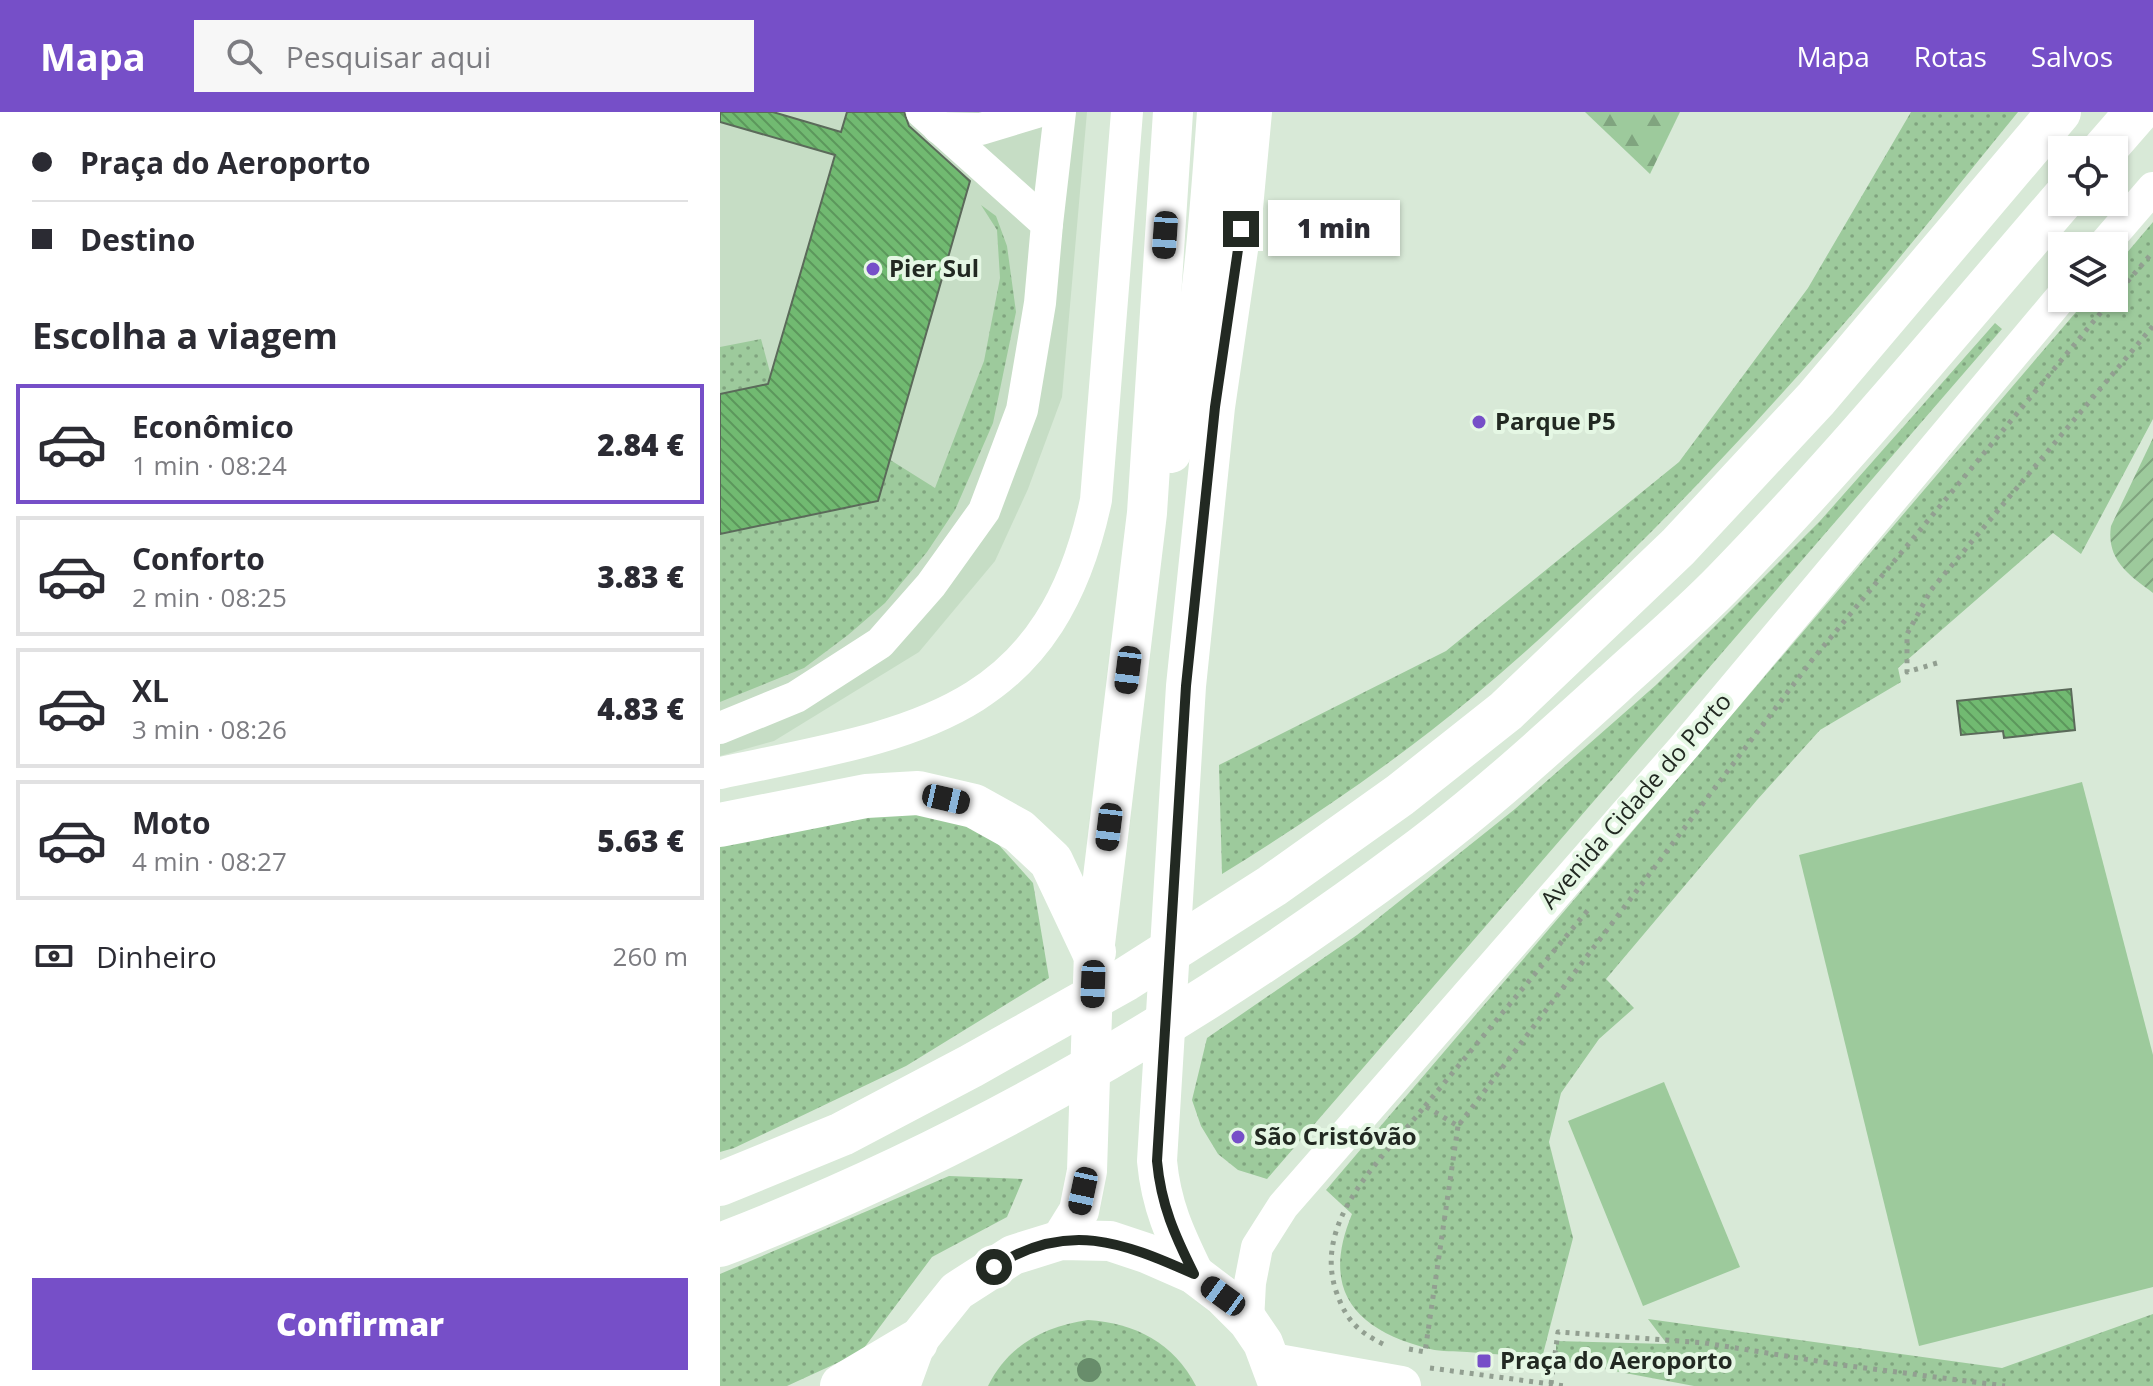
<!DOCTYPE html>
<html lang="pt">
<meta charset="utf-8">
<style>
:root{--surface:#fff;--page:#f7f7f7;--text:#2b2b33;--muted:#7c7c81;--line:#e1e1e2;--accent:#764fc8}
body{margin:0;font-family:"Open Sans",sans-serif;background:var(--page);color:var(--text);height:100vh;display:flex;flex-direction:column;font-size:30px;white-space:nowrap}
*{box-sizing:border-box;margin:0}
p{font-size:26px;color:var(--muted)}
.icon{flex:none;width:44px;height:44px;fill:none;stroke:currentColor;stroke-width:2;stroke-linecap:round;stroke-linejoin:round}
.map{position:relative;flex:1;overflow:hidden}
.side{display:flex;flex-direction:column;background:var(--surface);width:720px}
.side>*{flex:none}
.banner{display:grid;align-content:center;height:176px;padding:0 32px;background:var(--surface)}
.buttons{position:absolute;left:1328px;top:24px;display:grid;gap:16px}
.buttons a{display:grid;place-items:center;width:80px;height:80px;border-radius:0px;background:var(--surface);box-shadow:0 2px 6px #0004;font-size:40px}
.end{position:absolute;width:36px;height:36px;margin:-18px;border:10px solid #222922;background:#fff;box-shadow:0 0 0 4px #fff}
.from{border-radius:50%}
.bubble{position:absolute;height:56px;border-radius:0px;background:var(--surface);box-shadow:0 2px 6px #0004;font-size:26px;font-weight:800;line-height:56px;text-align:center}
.car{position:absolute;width:24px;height:48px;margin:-24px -12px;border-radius:10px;box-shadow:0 0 6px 2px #0007;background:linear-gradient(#222 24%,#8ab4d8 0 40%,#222 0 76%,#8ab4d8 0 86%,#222 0)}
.banner b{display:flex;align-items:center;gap:28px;height:76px;font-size:30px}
.banner b+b{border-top:2px solid var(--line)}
.banner i{width:20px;height:20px;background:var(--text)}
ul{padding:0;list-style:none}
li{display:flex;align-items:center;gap:24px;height:120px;margin:0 16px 12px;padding:0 16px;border:4px solid var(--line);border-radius:0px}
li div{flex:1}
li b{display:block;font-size:30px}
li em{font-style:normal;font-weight:800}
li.on{border-color:var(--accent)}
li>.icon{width:72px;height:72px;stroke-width:1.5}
h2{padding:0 32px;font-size:36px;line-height:96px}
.pay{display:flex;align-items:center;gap:20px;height:88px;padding:0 32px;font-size:30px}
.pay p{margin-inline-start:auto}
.button{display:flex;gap:16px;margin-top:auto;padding:16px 32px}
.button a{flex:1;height:92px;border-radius:0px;background:var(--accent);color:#fff;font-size:32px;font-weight:800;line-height:92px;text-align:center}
header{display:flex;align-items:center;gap:48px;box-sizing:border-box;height:112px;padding:0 40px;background:var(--accent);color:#fff}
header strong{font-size:38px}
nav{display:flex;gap:44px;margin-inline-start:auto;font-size:28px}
.search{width:560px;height:72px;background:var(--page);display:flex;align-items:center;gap:20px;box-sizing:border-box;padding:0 28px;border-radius:0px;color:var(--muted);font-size:30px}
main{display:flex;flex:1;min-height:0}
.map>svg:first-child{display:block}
</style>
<header>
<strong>Mapa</strong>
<div class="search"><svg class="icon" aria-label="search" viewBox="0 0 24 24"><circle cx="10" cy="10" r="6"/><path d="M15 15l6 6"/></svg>Pesquisar aqui</div>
<nav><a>Mapa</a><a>Rotas</a><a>Salvos</a></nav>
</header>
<main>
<section class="side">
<div class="banner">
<b><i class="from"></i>Praça do Aeroporto</b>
<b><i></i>Destino</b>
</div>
<h2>Escolha a viagem</h2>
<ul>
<li class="on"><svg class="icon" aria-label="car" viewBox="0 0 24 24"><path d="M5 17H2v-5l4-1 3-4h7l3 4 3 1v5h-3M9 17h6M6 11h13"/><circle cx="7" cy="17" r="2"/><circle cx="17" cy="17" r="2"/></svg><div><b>Econômico</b><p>1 min · 08:24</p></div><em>2.84 €</em></li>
<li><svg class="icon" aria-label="car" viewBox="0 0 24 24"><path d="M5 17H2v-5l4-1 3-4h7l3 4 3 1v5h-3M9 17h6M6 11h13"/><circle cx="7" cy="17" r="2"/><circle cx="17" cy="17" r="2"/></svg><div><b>Conforto</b><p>2 min · 08:25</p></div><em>3.83 €</em></li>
<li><svg class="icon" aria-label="car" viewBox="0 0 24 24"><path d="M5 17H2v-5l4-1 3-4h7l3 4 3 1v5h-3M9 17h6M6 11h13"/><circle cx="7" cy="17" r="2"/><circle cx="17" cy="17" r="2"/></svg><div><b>XL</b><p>3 min · 08:26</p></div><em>4.83 €</em></li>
<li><svg class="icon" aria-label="car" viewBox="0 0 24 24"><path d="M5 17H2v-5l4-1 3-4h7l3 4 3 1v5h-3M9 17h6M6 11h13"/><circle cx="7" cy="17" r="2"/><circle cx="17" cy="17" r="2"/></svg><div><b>Moto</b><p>4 min · 08:27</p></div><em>5.63 €</em></li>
</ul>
<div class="pay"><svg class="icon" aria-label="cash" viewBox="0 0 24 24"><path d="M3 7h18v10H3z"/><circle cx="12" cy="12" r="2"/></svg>Dinheiro<p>260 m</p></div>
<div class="button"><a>Confirmar</a></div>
</section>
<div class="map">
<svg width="1433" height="1274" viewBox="0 0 1433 1274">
<defs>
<pattern id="grass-dots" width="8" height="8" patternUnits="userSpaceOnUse" patternTransform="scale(2)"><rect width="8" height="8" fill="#9dca9c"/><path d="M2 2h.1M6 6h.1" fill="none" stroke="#80a47f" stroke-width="1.8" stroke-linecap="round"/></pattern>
<pattern id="forest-firs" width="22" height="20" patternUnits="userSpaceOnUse" patternTransform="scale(2)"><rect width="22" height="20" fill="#9dca9c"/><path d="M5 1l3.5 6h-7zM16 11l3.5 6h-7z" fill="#80a47f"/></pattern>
<pattern id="garden-furrows" width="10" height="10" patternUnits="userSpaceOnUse" patternTransform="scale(2)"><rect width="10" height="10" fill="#9dca9c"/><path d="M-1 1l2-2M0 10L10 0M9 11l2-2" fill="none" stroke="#80a47f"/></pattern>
<pattern id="building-back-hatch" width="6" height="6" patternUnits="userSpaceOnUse" patternTransform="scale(2)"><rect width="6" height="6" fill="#71ba71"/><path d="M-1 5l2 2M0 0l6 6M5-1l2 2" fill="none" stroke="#5c975c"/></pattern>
</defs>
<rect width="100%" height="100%" fill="#d8e9d7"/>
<!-- built -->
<polygon fill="#c6ddc5" points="0,0 367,0 342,285 308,377 275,449 199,540 54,629 0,644"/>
<!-- grass -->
<g fill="url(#grass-dots)">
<path d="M1191,0H1298C1239,72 1182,145 1121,215C1008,344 885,474 754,584C675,650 589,708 502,762L499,653L726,539L959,350L1088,176Z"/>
<polygon points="261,93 276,104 287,134 296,200 273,311 235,398 207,440 165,491 128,523 84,556 0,590 0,235 41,227 54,275 215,376 264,249 280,166 277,118"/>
<path d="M1433,110V307L1361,442L1333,421L1178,556L1181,570L1100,618L1037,688L886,867L914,896L879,927L841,981L829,1030L853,1126L822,1246C797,1244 772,1242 747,1240C735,1239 722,1240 710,1237C635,1218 600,1179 632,1102L606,1078L1368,186H1394V156Z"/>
<polygon points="1275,211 1282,217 547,1067 518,1058 498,1042 481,1014 472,988 487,926 637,823 795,697 936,573 1100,409"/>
<polygon points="137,701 209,702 269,722 313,771 329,866 186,954 14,1036 0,1040 0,728"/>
<polygon points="229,1064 303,1067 287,1105 212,1145 141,1240 67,1274 0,1274 0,1162"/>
<polygon points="1433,1202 1433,1274 974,1274 836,1248 836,1229 947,1232 928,1207 1282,1256"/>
<path d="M368,1208C415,1211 454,1231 476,1274H268C288,1233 325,1214 368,1208Z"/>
</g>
<!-- forest -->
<polygon fill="url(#forest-firs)" points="865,0 960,0 930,62"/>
<!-- garden -->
<path fill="url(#garden-furrows)" d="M1433,326V481C1408,463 1386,447 1391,414Z"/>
<!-- pitch -->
<g fill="#9dca9c">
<polygon points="1362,670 1433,943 1433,1175 1199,1234 1079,743"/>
<polygon points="944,970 1020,1155 923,1194 848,1009"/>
</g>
<!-- building -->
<g fill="url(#building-back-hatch)" stroke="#5b6a5a" stroke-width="2">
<polygon points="0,0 53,0 121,20 127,0 184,0 189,14 250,69 158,389 0,422 0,282 48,272 115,43 0,10"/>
<polygon points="1351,577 1355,618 1284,626 1283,619 1241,623 1237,589"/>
</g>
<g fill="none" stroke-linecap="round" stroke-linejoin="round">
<!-- path -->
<g stroke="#929f91" stroke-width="5" stroke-dasharray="4 6" stroke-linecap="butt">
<polyline points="1394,185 1433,140"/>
<polyline points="1217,551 1187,560 1187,522 1211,478 1433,214"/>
<polyline points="705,994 868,798"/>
<path d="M663,1232C637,1219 626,1208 616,1179C592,1107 664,1045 705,994L738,1014L1092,548L1393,186"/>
<polyline points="689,1237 705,1240 738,1014"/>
<polyline points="710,1256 845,1274"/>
<polyline points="831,1272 838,1220 985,1231 1122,1253 1285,1274"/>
</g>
<!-- minor -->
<g stroke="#fff" stroke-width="32">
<polyline points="219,16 261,17 317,0"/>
<polyline points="327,112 340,0"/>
<polyline points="1383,134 1433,76"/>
<polyline points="0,616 76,585 160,531 211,473 264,399 302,298 320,191 327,112 202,0"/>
<path d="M0,661C190,621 329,608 376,388L407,0"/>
<polyline points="528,1209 530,1171 537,1135 563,1094 964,635 1342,184"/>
</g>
<!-- major -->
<g stroke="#fff" stroke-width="40">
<path d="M451,341C481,230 489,114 497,0"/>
<polyline points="341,1128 359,1099 367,1059 374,840 427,401 453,0"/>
<path d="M474,1162C455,1123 441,1093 437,1049L466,574L495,295L521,117L532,0"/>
<polyline points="552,1251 681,1274"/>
<polyline points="180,1274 196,1230 237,1179 293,1143 341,1128 390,1129 426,1141 474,1162 503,1184 528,1209 543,1231 559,1274"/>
</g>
<!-- highway -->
<g stroke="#fff" stroke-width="44">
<polyline points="1384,38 1417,0"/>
<polyline points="0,713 146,684 198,681 254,694 299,719 331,749 374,840"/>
<polyline points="0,1072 122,1022 251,954 406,867 552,774 680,683 786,599 958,435 1096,287 1339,0"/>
<path d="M0,1133C248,1038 479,903 692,744C763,691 830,630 896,570C932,537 970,505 1004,470C1123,348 1231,217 1342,88"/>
<polyline points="122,1274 196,1230"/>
</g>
</g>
<!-- trees -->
<circle fill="#688d6b" cx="369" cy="1258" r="12"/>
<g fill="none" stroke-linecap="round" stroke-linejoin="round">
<!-- route -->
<path stroke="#222922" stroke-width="10" d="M274,1155C347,1108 402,1130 474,1162C455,1124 441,1093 437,1049L466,574L495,295L521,117"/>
</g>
<!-- markers -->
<g fill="#764fc8" stroke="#e5f7e4" stroke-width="3">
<circle cx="153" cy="157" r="8"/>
<circle cx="759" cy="310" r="8"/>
<circle cx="518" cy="1025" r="8"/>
<rect x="756" y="1241" width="16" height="16" rx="4"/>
</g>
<g text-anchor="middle" stroke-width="8" stroke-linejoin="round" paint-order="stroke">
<!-- poi labels -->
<g font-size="24" font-weight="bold" fill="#222922" stroke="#e5f7e4" text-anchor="start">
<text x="169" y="165">Pier Sul</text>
<text x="775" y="318">Parque P5</text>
<text x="534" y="1033">São Cristóvão</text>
<text x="780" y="1257">Praça do Aeroporto</text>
</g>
<!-- street labels -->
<g font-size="24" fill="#222922" stroke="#e5f7e4">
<text transform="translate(916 689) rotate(-49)" y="8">Avenida Cidade do Porto</text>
</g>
</g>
</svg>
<div class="buttons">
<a><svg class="icon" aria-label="locate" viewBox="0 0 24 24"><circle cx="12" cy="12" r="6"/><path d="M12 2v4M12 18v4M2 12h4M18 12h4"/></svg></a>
<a><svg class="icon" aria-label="layers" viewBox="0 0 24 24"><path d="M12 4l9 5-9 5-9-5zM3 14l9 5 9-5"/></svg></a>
</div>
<i class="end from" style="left:274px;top:1155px"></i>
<i class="end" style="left:521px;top:117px"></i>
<div class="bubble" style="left:548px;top:88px;width:132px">1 min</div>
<i class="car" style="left:445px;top:123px;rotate:184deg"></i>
<i class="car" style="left:408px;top:558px;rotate:187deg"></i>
<i class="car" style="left:226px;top:687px;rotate:103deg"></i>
<i class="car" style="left:389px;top:715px;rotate:187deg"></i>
<i class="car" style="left:373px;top:872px;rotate:182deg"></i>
<i class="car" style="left:363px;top:1079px;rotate:192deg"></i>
<i class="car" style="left:503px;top:1184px;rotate:306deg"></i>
</div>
</main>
